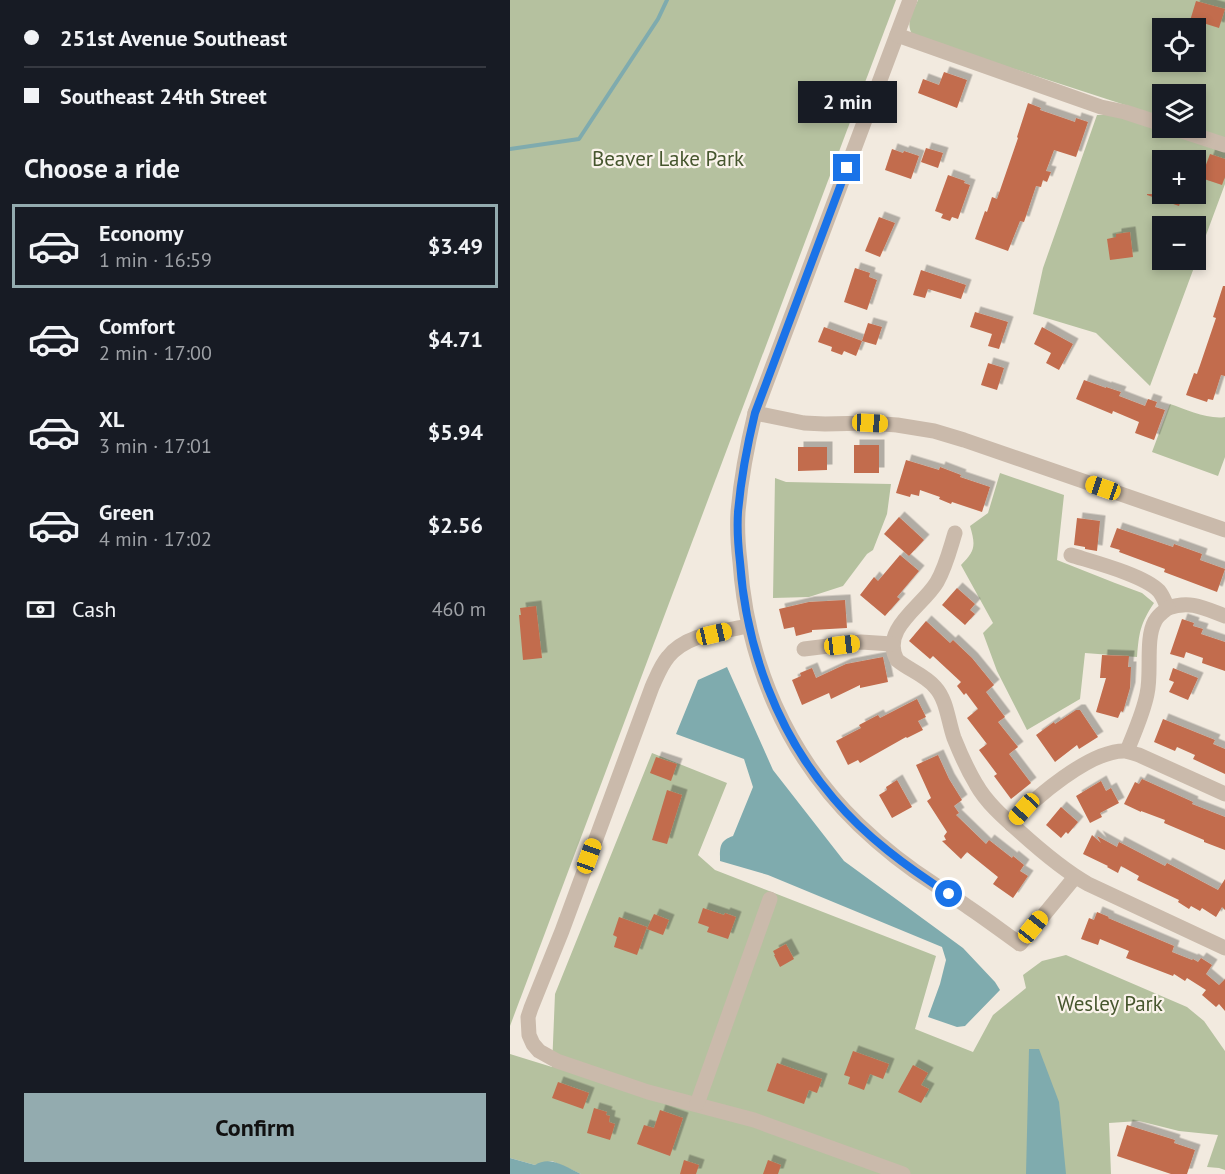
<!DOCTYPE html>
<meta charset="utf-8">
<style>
:root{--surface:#171b24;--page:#242831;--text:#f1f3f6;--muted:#9ea1a6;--line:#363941;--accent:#93abaf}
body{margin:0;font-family:"PT Sans",sans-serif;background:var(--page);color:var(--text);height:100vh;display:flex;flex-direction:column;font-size:22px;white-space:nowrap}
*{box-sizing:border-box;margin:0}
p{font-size:20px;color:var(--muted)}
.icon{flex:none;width:33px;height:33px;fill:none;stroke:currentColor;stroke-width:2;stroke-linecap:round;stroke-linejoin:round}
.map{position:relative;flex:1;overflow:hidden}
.drawer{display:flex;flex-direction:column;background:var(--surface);width:510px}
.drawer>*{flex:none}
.banner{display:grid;align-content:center;height:132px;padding:0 24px;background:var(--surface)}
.controls{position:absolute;left:642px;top:18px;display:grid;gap:12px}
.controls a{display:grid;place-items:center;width:54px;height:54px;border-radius:0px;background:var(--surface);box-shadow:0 3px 9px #0003;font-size:30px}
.end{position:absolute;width:27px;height:27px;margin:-14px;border:8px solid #1a73e8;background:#fff;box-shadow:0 0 0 3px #fff}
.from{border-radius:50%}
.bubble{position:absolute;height:42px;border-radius:0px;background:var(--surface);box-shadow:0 3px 9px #0003;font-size:20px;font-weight:700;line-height:42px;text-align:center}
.car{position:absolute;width:18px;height:36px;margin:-18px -9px;border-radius:8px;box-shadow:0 0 4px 2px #0007;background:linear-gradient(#f5c518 24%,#345 0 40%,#f5c518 0 76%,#345 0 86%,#f5c518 0)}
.banner b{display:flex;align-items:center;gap:21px;height:57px;font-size:22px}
.banner b+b{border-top:2px solid var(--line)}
.banner i{width:15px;height:15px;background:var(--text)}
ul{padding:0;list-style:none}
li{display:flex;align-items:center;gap:18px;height:84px;margin:0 12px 9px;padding:0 12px;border:3px solid transparent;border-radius:0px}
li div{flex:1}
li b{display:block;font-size:22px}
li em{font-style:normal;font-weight:700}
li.current{border-color:var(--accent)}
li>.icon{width:54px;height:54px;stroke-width:1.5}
h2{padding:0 24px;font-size:27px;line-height:72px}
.pay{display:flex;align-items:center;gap:15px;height:66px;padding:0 24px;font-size:22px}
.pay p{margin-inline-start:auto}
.button{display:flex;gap:12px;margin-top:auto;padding:12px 24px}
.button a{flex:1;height:69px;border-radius:0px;background:var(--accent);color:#111;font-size:24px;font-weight:700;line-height:69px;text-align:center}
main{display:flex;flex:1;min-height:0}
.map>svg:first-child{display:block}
</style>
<main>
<section class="drawer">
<div class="banner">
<b><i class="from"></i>251st Avenue Southeast</b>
<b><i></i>Southeast 24th Street</b>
</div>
<h2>Choose a ride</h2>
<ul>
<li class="current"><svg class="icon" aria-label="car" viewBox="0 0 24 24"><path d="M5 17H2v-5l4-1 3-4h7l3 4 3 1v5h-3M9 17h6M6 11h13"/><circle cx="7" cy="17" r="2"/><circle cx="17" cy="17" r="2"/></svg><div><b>Economy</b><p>1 min · 16:59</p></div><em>$3.49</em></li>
<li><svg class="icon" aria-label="car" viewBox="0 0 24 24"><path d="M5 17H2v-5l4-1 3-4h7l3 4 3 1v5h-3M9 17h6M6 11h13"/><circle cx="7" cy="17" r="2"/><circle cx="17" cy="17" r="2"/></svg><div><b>Comfort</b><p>2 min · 17:00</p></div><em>$4.71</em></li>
<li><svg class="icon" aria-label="car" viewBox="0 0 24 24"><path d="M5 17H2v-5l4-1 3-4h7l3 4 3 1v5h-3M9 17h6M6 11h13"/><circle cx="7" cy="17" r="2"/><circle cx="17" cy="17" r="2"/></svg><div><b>XL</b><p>3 min · 17:01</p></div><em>$5.94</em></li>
<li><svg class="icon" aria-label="car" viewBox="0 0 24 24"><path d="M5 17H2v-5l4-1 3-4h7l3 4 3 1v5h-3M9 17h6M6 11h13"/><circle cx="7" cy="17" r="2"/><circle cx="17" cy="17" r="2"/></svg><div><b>Green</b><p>4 min · 17:02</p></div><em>$2.56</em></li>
</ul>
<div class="pay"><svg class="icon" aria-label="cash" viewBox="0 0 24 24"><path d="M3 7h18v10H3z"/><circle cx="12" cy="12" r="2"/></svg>Cash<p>460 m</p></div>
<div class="button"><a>Confirm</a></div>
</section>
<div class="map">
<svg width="715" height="1174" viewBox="0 0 715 1174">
<defs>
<filter id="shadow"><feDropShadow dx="5.5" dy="-5.5" stdDeviation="0" flood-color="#0004"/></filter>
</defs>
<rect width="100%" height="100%" fill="#f2eadf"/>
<!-- green -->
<g fill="#b5c19f" fill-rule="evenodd">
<polygon points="0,0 386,0 0,1026"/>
<path d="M408,0H715V138L686,128V94H652V117L403,36C395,23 402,14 408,0ZM652,28H686V62H652Z"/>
<path d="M587,115H611L715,152V184L640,386L586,333L523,314L533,268ZM652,160H686V194H652ZM652,226H686V260H652Z"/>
<path d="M660,404C675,409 699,420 715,417V457L708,476L642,452Z"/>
<path d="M490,473L554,495L547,560L605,583L632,593L644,603C630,624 629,633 627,657L575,653L570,699L517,730L487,671L473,633L483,623L451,565C465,551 466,546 460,526L478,513Z"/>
<polygon points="265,478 276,482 381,484 377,514 363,550 357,554 333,586 299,597 263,598"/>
<polygon points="142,753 217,783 188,855 205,870 426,956 405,1029 463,1052 483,1015 516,988 513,975 532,961 556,955 677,1007 694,1021 715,1051 715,1170 709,1168 697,1167 708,1135 669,1131 629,1121 599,1123 601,1174 71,1174 42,1161 25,1165 0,1158 0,1054 42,1067 45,994"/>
</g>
<!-- water -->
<g fill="#7fabae">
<path d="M217,667L263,770L334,861L453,948L485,982L490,990L455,1026L447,1027L418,1017L430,984L436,960L432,947L258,875L210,861C210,847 209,841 223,836L243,787L234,759L166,734L188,680Z"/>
<polygon points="519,1049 529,1049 549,1102 556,1174 516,1174"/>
<path d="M0,1158L25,1165C40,1155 56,1167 71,1174H0Z"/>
</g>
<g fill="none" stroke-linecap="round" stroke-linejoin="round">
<!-- stream -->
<polyline stroke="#7fabae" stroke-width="4" points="0,149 69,139 148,19 157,0"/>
</g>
<!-- building -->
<g fill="#c26c4d" filter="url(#shadow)">
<polygon points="686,1 715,9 709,28 693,23 691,28 679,24"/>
<polygon points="434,72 457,80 447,108 408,93 413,79 429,85"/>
<polygon points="518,103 531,108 530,110 565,122 566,118 578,122 566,157 544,150 536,171 541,172 537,182 533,180 531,187 526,186 514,222 510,221 498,251 465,239 475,211 477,212 482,197 487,199 508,138 507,137"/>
<polygon points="416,148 433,153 428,168 411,162"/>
<polygon points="382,149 393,153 394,151 409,156 401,179 375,170"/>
<polygon points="700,154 715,159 715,177 712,185 691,178"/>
<polygon points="438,175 455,181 454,183 460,185 448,219 442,217 440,221 431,218 433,214 425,211"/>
<polygon points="637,194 673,194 669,206 637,195"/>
<polygon points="369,217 385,223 370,257 355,251"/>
<polygon points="620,232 623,257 600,260 597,239 606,237 606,234"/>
<polygon points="345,268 360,273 359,277 367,280 357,310 334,302"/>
<polygon points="411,270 456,285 451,299 418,289 415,298 403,295"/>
<polygon points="713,286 715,286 715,376 711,375 703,400 698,399 697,402 676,395 684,373 687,374 706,318 703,317"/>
<polygon points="465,312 498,322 489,349 478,346 482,334 460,327"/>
<polygon points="358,323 372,327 366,345 352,341"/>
<polygon points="314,327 352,341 346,356 334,351 332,355 321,351 322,347 308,342"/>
<polygon points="532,327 563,344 549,370 536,363 541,353 524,344"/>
<polygon points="478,363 494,368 487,390 471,385"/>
<polygon points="574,380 596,388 596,387 611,392 609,396 635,406 638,399 647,402 645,407 655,410 644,440 625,433 629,422 603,411 602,414 566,399"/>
<rect x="344" y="445" width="25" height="28"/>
<polygon points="288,447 317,447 317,470 288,471"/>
<polygon points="396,460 429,470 430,467 451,475 450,477 480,487 472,512 442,502 441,504 429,499 430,497 410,490 409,496 401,494 400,497 386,493"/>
<polygon points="389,517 414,540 399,556 374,534"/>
<polygon points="567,518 590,521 587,551 575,549 575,547 564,545"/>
<polygon points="607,528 663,547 664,544 692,554 690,560 715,569 707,592 654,572 655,569 609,552 610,550 600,547"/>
<polygon points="390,555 409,571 387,597 390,599 375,616 350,595 364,577 368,581"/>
<polygon points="447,588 465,604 460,610 465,614 455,625 432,605"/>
<polygon points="335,600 337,628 302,630 302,632 286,636 284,627 274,629 269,609 299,602"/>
<polygon points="26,606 32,658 13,660 9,615 11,615 10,608"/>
<polygon points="672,619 684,623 683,626 693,629 691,634 715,642 715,671 692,663 693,658 676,652 674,658 660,654"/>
<polygon points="416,621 440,643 443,640 462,658 484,685 476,692 495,717 488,722 508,747 499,754 521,783 501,799 484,776 487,774 469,750 477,744 457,718 468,709 456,693 454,695 447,686 451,682 423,656 420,659 399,641"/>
<polygon points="592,655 619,656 618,667 621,667 620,688 613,712 611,711 608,718 586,712 596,678 590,678"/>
<polygon points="373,657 378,682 350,688 350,685 321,699 319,693 292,705 282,680 291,676 290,673 302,668 306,678 336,664"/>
<polygon points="663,668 688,678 678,700 659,692 664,682 659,680"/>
<polygon points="407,699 416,717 408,721 413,730 397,738 396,737 350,763 348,760 338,765 326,741 351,728 349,725 368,715 370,718"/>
<polygon points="566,710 570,710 588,737 569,749 567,745 545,762 526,735 544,722 545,724"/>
<polygon points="653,719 705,740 703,744 715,749 715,774 683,759 685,755 667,747 665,751 644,742"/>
<polygon points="428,755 439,779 452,800 444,806 449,813 446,815 476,844 479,840 502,858 503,856 514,865 510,871 518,876 503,898 483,884 488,877 457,852 451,859 432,841 436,840 434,836 437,832 417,801 421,798 406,765"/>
<polygon points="146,757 167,764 161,781 140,773"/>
<polygon points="632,779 683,802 682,804 715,817 715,850 694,842 694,840 654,823 655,820 631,811 631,812 614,804 625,782 629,784"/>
<polygon points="387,780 402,807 382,818 369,795 377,790 376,787"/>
<polygon points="591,781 596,791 601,788 609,803 590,813 592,817 580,823 566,796"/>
<polygon points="157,790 172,795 157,844 142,840"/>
<polygon points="551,807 568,822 558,834 556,832 551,838 536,825"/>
<polygon points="582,835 591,843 587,836 607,847 609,842 655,866 657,863 708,890 715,879 715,910 712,907 706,917 692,908 690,911 681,906 679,909 668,902 669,900 627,880 629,876 611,866 608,873 597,867 598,866 573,854"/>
<polygon points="193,908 214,915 215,913 226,917 218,939 197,932 199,927 188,923"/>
<polygon points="587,912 599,917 598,918 664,946 662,952 682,960 683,959 688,962 691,958 702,965 696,974 709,985 715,979 715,1011 709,1004 706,1007 692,995 696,990 677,978 675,981 664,974 663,976 616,958 619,951 590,939 588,945 571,939 579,918 584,920"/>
<polygon points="144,914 159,920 153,935 137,929"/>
<polygon points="109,917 137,927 127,955 104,947 107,937 103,935"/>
<polygon points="276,944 284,959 270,967 264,955 265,955 263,951"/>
<polygon points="343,1051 379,1064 373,1079 360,1074 354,1090 338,1084 340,1077 334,1075"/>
<polygon points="267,1063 312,1079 307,1093 299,1090 294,1104 257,1091"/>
<polygon points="403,1065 418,1073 411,1085 419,1089 411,1103 388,1092"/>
<polygon points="48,1082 79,1093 73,1109 42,1098"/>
<polygon points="84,1108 97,1112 96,1115 100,1116 99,1122 105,1124 100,1140 77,1133"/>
<polygon points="150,1110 173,1118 160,1156 127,1144 134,1125 144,1128"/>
<polygon points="617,1125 665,1140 664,1143 685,1150 677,1174 661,1174 607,1156"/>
<polygon points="174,1160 189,1165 186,1174 170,1174"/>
<polygon points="258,1160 271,1165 268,1174 253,1174"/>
</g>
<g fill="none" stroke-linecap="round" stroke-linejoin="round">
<!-- minor -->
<g stroke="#cabaab" stroke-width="15">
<path d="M400,0L245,413C237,446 231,478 228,512C227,528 228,545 230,562C237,661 276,755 349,825C372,847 397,867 424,884C435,892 447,899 458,907C476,919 493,932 510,944L565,877"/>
<polyline points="387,35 591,107 615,112 652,124"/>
<polyline points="663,128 715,145"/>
<polyline points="245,413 294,423 315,424 360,423 387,425 424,431 454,440 715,530"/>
<path d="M445,533C440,549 436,566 427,582C413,606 370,629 387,660C399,670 415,675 425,687C437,700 438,721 444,738C450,753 457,769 466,784C476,802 493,817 509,831C530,850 553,870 578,884L715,948"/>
<path d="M561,555C583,562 634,575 649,591C653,596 655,602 658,608C680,600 694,608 715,616"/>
<path d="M238,626C211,632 176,634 158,657C151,665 147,676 142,687L52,931L21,1008L18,1017L19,1035L23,1044L29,1051L47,1061L138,1092L244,1120L393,1174"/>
<polyline points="294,649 351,642 382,644"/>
<path d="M617,751C624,733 633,714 637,694C642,673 635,639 645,621C648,615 653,612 658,608"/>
<path d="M501,824C523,799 581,749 616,751C620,752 625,754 629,755L715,794"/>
<polyline points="187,1104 260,899"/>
</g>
</g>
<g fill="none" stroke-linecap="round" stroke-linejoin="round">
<!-- route -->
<path stroke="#1a73e8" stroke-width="8" d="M337,168L245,413C237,446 231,478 228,512C227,528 228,545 230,562C236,648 267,733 324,799C356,837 397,867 439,894"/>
</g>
<g text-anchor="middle" stroke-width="4.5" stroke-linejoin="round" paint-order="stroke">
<!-- park labels -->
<g font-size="21" fill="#46562e" stroke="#faf3eb">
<text x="158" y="166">Beaver Lake Park</text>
<text x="600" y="1011">Wesley Park</text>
</g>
</g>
</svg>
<div class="controls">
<a><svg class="icon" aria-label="locate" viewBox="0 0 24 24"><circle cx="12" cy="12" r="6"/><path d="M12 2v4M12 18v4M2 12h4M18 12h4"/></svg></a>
<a><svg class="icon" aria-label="layers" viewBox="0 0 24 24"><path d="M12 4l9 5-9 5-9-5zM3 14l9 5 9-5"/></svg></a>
<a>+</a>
<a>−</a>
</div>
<i class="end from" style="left:439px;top:894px"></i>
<i class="end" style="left:337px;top:168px"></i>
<div class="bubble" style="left:288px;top:81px;width:99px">2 min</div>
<i class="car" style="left:360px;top:423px;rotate:93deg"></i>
<i class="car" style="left:593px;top:488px;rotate:289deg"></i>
<i class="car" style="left:204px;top:634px;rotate:77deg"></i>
<i class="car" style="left:332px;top:645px;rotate:83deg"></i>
<i class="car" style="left:514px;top:809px;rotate:222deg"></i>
<i class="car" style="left:79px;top:856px;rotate:20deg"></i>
<i class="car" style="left:523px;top:927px;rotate:39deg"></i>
</div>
</main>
